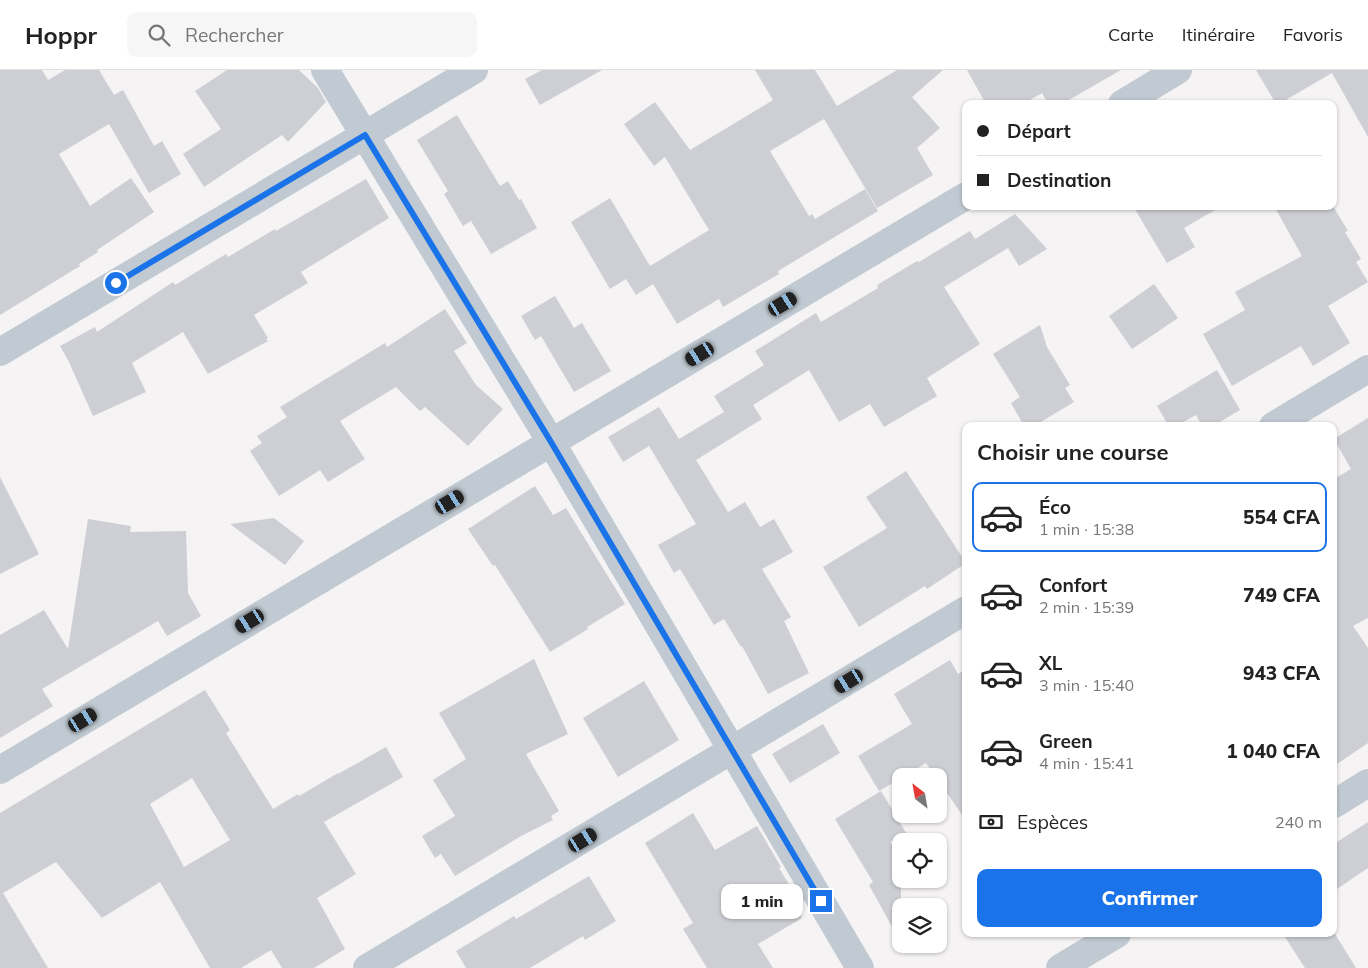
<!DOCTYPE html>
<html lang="fr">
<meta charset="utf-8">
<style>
:root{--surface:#fff;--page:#f6f6f6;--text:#222;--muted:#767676;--line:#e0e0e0;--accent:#1a73e8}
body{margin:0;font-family:Mulish,sans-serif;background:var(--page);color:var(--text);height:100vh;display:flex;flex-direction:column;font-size:19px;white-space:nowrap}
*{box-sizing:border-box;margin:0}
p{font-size:16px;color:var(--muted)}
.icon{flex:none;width:28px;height:28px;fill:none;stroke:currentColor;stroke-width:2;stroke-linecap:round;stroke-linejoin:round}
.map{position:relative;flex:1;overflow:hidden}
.drawer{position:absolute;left:962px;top:352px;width:375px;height:515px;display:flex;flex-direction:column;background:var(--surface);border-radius:10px;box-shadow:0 1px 4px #0004}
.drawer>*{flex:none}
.banner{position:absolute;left:962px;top:30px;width:375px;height:110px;border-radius:10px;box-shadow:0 1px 4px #0004;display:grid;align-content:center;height:110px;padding:0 15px;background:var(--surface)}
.needle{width:32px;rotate:329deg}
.controls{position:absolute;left:892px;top:698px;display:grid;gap:10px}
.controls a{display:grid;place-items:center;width:55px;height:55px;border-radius:10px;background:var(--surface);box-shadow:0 1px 4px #0004;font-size:25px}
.end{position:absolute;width:22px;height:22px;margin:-11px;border:6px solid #1a73e8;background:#fff;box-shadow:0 0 0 2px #fff}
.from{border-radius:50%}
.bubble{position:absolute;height:35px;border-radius:10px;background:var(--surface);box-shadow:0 1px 4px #0004;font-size:16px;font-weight:800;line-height:35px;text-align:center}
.car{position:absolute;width:15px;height:30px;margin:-15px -8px;border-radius:6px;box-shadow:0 0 4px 1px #0007;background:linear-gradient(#222 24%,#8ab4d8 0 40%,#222 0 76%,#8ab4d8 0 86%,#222 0)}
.banner b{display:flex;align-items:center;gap:18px;height:48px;font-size:19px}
.banner b+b{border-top:1px solid var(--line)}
.banner i{width:12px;height:12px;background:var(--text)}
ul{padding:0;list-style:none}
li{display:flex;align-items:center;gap:15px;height:70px;margin:0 10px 8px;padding:0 5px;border:2px solid transparent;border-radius:10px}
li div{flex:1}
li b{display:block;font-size:19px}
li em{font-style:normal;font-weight:800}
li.selected{border-color:var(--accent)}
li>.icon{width:45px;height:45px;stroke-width:1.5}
h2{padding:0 15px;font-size:22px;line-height:60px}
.pay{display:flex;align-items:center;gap:12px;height:55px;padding:0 15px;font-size:19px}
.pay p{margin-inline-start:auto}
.action{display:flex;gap:10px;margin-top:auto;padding:10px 15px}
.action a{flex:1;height:58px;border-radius:10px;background:var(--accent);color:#fff;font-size:20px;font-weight:800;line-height:58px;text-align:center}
header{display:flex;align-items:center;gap:30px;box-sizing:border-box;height:70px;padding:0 25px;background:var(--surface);border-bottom:1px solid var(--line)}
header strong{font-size:24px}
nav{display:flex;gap:28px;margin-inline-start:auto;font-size:18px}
.search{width:350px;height:45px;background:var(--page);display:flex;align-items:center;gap:12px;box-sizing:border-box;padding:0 18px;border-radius:10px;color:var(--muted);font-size:19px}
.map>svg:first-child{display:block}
</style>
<header>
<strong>Hoppr</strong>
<div class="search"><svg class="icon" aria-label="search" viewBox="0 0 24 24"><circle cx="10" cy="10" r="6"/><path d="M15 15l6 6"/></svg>Rechercher</div>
<nav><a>Carte</a><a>Itinéraire</a><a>Favoris</a></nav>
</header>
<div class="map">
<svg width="1368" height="898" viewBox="0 0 1368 898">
<rect width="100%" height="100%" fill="#f5f3f3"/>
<!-- building -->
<g fill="#cdcfd5" fill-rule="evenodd">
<polygon points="0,0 42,0 48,10 65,0 99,0 114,25 123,20 154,76 162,71 181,104 149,123 109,54 59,84 90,136 131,108 154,142 97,180 98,182 79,194 80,196 0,245"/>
<polygon points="227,0 299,0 318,18 326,32 288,72 282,65 204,117 183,84 221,59 195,21"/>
<polygon points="542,0 602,0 540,35 525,9"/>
<polygon points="755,0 815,0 837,36 897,0 943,0 912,27 940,58 917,78 933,105 877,138 824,49 770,81 809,146 812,144 815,149 865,119 878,141 778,201 779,204 723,237 719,229 677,254 653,214 636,225 626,209 610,219 571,152 610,128 650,196 709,160 665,87 654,96 624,54 655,32 690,80 773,30"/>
<polygon points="967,0 1121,0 1062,34 1048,34 1042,23 1023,34 986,34"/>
<polygon points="1256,0 1368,0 1368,67 1332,3 1279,34 1276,34"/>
<polygon points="457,45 500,116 508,111 519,130 521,129 537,158 491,184 471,151 463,156 444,124 448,121 417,70"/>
<polygon points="366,109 389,148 301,202 308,213 254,245 268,268 266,269 268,271 208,304 183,262 132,293 146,322 93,346 69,292 60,276 95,257 97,262 173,212 175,215 226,184 228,187 275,159 276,161"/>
<polygon points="1133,136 1222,136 1184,158 1195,177 1167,193"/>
<polygon points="1274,136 1333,136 1348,161 1345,162 1361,189 1356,192 1368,212 1328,236 1350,273 1313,296 1301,276 1232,316 1203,264 1245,240 1235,222 1302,186"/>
<polygon points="1015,144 1047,179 1019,196 1008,178 944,217 980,274 927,308 937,326 884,357 870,334 839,352 809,300 753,335 762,349 696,390 728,442 745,432 760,457 774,449 793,482 762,499 791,547 784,551 809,603 768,624 742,576 741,577 724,549 714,555 680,499 674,503 658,475 696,454 649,376 623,392 608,367 659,337 679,369 724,342 714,326 764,295 755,281 816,243 821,252 878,218 877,215 917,191 919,192 970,161 975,169"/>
<polygon points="1154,214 1178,248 1132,279 1109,246"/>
<polygon points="555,226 574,258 582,253 611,301 574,322 541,266 535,270 521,246"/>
<polygon points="445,239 467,273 454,281 476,315 503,339 468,376 425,337 420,341 396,317 340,351 365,389 328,412 320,400 279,426 250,381 262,373 257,366 287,347 280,337 385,273 387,277"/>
<polygon points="1040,255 1047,277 1070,315 1065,318 1074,332 1034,356 1024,356 1011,333 1020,327 993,284"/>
<polygon points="1217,300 1240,340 1213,356 1202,356 1196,345 1176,356 1169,356 1157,336"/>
<polygon points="1368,348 1368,548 1353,556 1368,578 1368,673 1334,696 1334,409 1351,399 1334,369"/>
<polygon points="906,401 966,493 927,519 925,516 859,557 823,497 887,458 866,427"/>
<polygon points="0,407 39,484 0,504"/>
<polygon points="535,416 553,445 566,438 625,534 587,557 588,559 550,582 495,495 493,496 468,459"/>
<polygon points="274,448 304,471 285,495 230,454"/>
<polygon points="88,449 131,456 130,462 186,461 188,523 201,546 167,566 158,551 42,619 53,636 0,668 0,565 44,540 68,579"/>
<polygon points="534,589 568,664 526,684 559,741 551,746 553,750 521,766 455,806 441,784 435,788 422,766 455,746 433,710 466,689 439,643"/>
<polygon points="950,590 958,604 966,599 966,751 939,711 939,706 935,706 926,693 904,706 901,706 901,708 879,721 858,686 912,654 894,624"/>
<polygon points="644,611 679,670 618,707 583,648"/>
<path d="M205,620L230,660L226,663L273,739L298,724L299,726L338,703V704L386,677L403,707L324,752L356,804L317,828L345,879L314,898H282L271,880L241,898H210L160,812L102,848L56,792L3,823L48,898H0V743ZM192,708L230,770L184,797L150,734Z"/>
<polygon points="823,654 840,683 790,713 772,684"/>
<polygon points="881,721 911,771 890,771 901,791 901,873 869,815 873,812 835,749"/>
<polygon points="693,743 715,780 757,756 781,797 779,798 796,826 791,829 802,848 758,874 773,898 707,898 683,859 693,853 645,773"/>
<polygon points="1368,752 1368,798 1334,821 1334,774"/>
<polygon points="589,806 616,851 585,870 583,866 530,898 466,898 456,881 514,846 516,849"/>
<polygon points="1283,864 1335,864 1356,898 1305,898"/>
</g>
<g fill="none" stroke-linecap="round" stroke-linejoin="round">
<!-- street -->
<g stroke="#c1cad2" stroke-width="28">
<polyline points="325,0 551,372 860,898"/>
<polyline points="1122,34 1178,0"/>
<polyline points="0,282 474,0"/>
<polyline points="1273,356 1368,299"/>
<polyline points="0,700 966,126"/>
<polyline points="1334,734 1368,713"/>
<polyline points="367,898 966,540"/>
<polyline points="1060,898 1117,864"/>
</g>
</g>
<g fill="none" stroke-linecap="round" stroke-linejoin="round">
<!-- route -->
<polyline stroke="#1a73e8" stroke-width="6" points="116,213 365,65 551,372 821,831"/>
</g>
</svg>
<div class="controls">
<a><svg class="needle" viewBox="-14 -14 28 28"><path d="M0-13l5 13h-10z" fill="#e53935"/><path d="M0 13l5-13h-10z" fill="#767676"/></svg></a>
<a><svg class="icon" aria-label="locate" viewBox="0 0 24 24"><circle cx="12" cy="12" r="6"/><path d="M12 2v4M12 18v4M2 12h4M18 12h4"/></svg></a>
<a><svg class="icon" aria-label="layers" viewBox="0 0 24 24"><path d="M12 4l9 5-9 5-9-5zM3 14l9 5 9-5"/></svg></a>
</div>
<i class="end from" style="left:116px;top:213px"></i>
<i class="end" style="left:821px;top:831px"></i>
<div class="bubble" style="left:721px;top:814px;width:82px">1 min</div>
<i class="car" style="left:783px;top:234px;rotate:59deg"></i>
<i class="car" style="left:700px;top:284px;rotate:239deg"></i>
<i class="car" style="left:450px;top:432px;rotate:59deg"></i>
<i class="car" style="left:250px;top:551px;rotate:239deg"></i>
<i class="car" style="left:849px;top:611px;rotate:239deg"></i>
<i class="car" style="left:83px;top:650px;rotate:59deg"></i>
<i class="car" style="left:583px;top:770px;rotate:59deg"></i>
<div class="banner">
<b><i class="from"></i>Départ</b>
<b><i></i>Destination</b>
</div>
<section class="drawer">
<h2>Choisir une course</h2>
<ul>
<li class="selected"><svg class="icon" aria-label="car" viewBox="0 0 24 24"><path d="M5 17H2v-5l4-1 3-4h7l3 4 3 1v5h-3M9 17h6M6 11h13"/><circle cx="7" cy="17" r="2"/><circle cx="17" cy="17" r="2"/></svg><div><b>Éco</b><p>1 min · 15:38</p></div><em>554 CFA</em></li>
<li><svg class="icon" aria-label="car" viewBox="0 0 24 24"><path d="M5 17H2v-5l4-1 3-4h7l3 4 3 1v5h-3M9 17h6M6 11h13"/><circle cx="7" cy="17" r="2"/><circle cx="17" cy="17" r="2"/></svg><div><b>Confort</b><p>2 min · 15:39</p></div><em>749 CFA</em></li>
<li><svg class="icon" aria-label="car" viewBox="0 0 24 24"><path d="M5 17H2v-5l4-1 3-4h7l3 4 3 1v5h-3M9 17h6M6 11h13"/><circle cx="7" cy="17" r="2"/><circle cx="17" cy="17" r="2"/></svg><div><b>XL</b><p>3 min · 15:40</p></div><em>943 CFA</em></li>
<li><svg class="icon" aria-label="car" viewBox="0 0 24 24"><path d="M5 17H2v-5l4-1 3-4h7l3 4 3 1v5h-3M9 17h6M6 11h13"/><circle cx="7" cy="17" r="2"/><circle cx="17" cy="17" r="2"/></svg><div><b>Green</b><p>4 min · 15:41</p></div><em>1 040 CFA</em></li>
</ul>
<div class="pay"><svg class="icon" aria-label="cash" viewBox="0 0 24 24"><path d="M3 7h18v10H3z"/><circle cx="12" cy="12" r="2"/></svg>Espèces<p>240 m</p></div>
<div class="action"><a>Confirmer</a></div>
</section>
</div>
